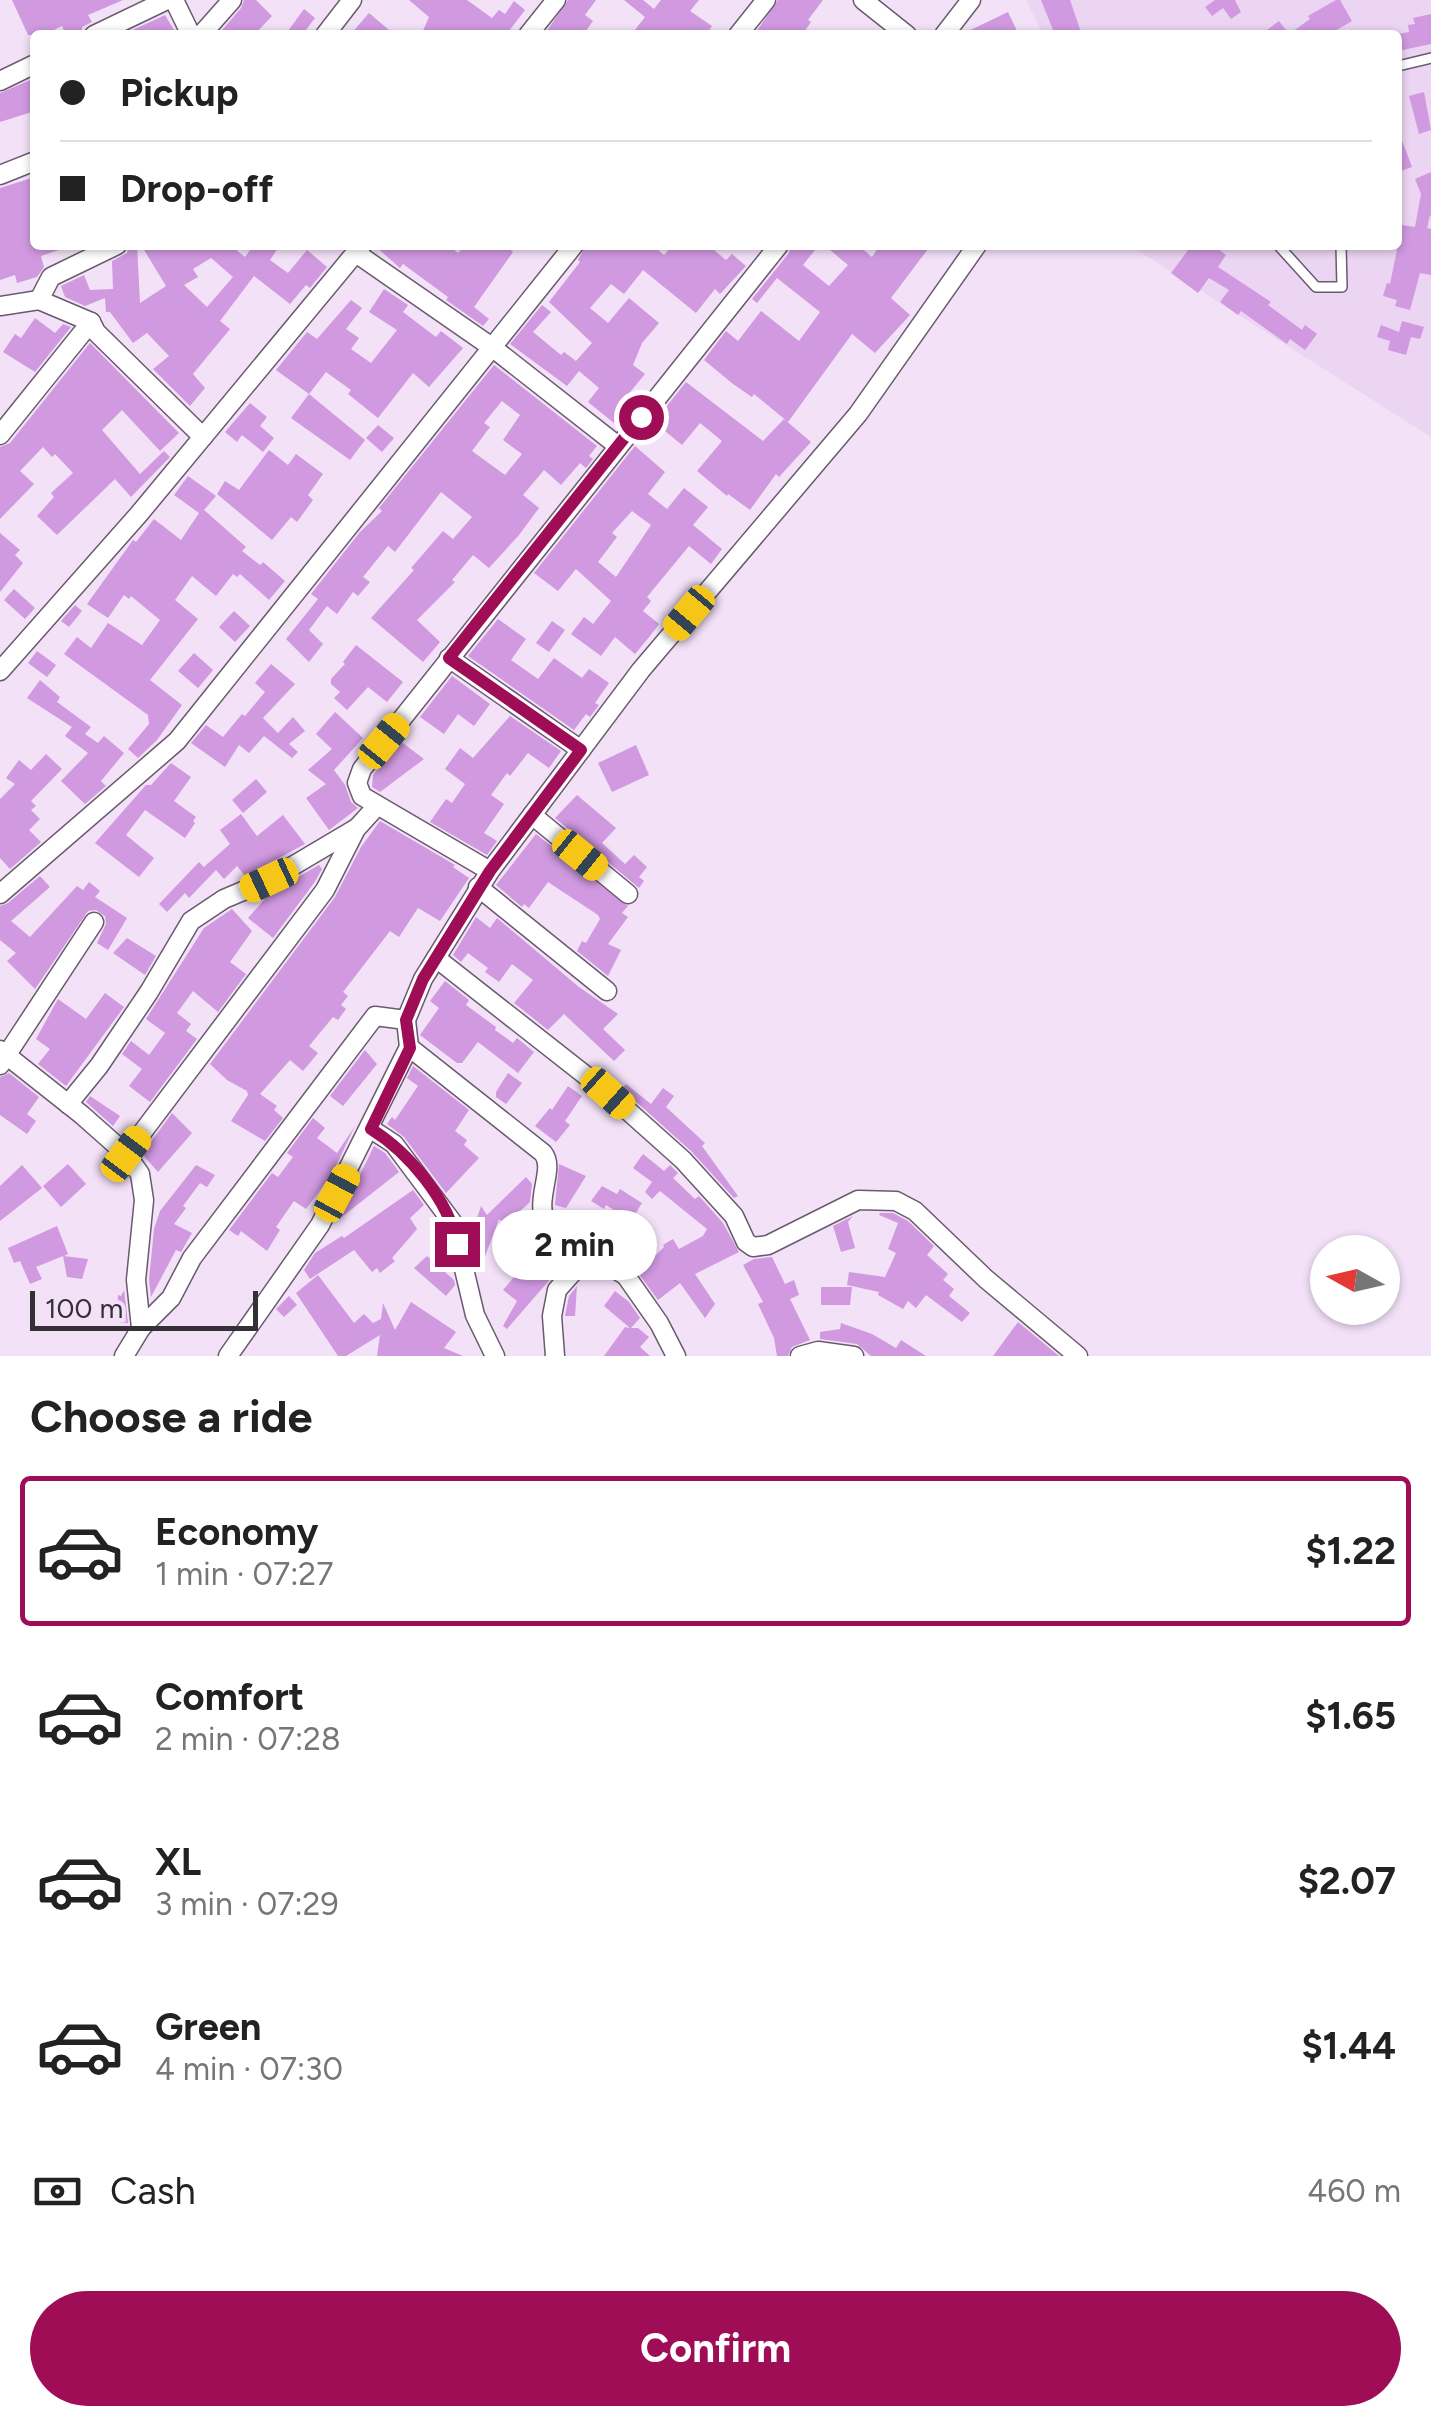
<!DOCTYPE html>
<meta charset="utf-8">
<style>
:root{--surface:#fff;--page:#f6f6f6;--text:#222;--muted:#767676;--line:#e0e0e0;--accent:#9f0d56}
body{margin:0;font-family:Figtree,sans-serif;background:var(--page);color:var(--text);height:100vh;display:flex;flex-direction:column;font-size:38px;white-space:nowrap}
*{box-sizing:border-box;margin:0}
p{font-size:32px;color:var(--muted)}
.icon{flex:none;width:55px;height:55px;fill:none;stroke:currentColor;stroke-width:2;stroke-linecap:round;stroke-linejoin:round}
.map{position:relative;height:1356px;overflow:hidden}
.sheet{display:flex;flex-direction:column;background:var(--surface);flex:1}
.sheet>*{flex:none}
.banner{position:absolute;left:30px;top:30px;width:1372px;height:220px;border-radius:10px;box-shadow:0 2px 8px #0004;display:grid;align-content:center;height:220px;padding:0 30px;background:var(--surface)}
.needle{width:65px;rotate:278deg}
.controls{position:absolute;left:1310px;top:1235px;display:grid;gap:20px}
.controls a{display:grid;place-items:center;width:90px;height:90px;border-radius:50%;background:var(--surface);box-shadow:0 2px 8px #0004;font-size:50px}
.scale{position:absolute;left:30px;bottom:25px;width:228px;box-sizing:border-box;padding-left:10px;border:5px solid #352f37;border-top:0;font-size:28px;line-height:35px;white-space:nowrap;color:#352f37;-webkit-text-stroke:8px #f3e1f8;paint-order:stroke}
.end{position:absolute;width:45px;height:45px;margin:-22px;border:12px solid #9f0d56;background:#fff;box-shadow:0 0 0 5px #fff}
.from{border-radius:50%}
.bubble{position:absolute;height:70px;border-radius:35px;background:var(--surface);box-shadow:0 2px 8px #0004;font-size:32px;font-weight:700;line-height:70px;text-align:center}
.car{position:absolute;width:30px;height:60px;margin:-30px -15px;border-radius:12px;box-shadow:0 0 8px 2px #0007;background:linear-gradient(#f5c518 24%,#345 0 40%,#f5c518 0 76%,#345 0 86%,#f5c518 0)}
.banner b{display:flex;align-items:center;gap:35px;height:95px;font-size:38px}
.banner b+b{border-top:2px solid var(--line)}
.banner i{width:25px;height:25px;background:var(--text)}
ul{padding:0;list-style:none}
li{display:flex;align-items:center;gap:30px;height:150px;margin:0 20px 15px;padding:0 10px;border:5px solid transparent;border-radius:10px}
li div{flex:1}
li b{display:block;font-size:38px}
li em{font-style:normal;font-weight:700}
li.on{border-color:var(--accent)}
li>.icon{width:90px;height:90px;stroke-width:1.5}
h2{padding:0 30px;font-size:45px;line-height:120px}
.pay{display:flex;align-items:center;gap:25px;height:110px;padding:0 30px;font-size:38px}
.pay p{margin-inline-start:auto}
.button{display:flex;gap:20px;margin-top:auto;padding:20px 30px}
.button a{flex:1;height:115px;border-radius:60px;background:var(--accent);color:#fff;font-size:40px;font-weight:700;line-height:115px;text-align:center}
.map>svg:first-child{display:block}
</style>
<div class="map">
<svg width="1431" height="1356" viewBox="0 0 1431 1356">
<rect width="100%" height="100%" fill="#f3e1f8"/>
<!-- built -->
<polygon fill="#ebd5f2" points="1026,0 1431,0 1431,437 1129,245 1398,245 1398,35 1043,35"/>
<!-- building -->
<g fill="#d099e0" fill-rule="evenodd">
<polygon points="12,0 123,0 88,15 92,22 82,27 82,35 66,35 62,26 43,35 28,35"/>
<polygon points="244,0 256,0 272,16 254,35 218,35 241,8"/>
<polygon points="409,0 467,0 492,18 499,10 505,14 514,1 525,10 506,35 421,35 429,17"/>
<polygon points="568,0 596,0 585,15 593,21 583,35 544,35"/>
<polygon points="624,0 643,0 654,9 661,0 699,0 690,11 712,26 706,35 631,35 645,17"/>
<polygon points="778,0 823,0 808,20 811,22 802,35 754,35"/>
<polygon points="1041,0 1070,0 1082,35 1055,35"/>
<polygon points="1215,0 1235,0 1241,12 1231,19 1223,8 1212,16 1205,7"/>
<polygon points="1336,0 1340,0 1352,21 1328,35 1260,35 1279,21 1289,34 1310,19 1308,16"/>
<polygon points="304,9 315,18 302,35 285,35"/>
<polygon points="1008,12 1019,35 960,35"/>
<polygon points="369,13 395,35 350,35"/>
<polygon points="1431,14 1431,44 1398,51 1398,34 1409,32 1408,25 1415,24 1413,18"/>
<polygon points="165,15 177,35 123,35 135,29"/>
<polygon points="35,78 35,111 0,122 0,93"/>
<polygon points="1424,92 1431,130 1419,134 1409,96"/>
<polygon points="1398,130 1412,167 1398,172"/>
<polygon points="1431,172 1431,217 1430,215 1427,228 1431,229 1431,275 1420,273 1410,310 1395,306 1397,300 1383,296 1387,283 1390,284 1402,225 1415,227 1421,194 1415,179"/>
<polygon points="35,177 35,245 68,247 41,256 44,267 37,277 17,283 15,275 0,280 0,188"/>
<path d="M129,245H137L140,303L166,286L141,245H230L245,257L253,246L258,250L261,245H280L270,260L288,273L307,250L327,267L310,288L306,285L290,304L254,276L220,321L230,329L193,374L205,388L190,406L153,369L169,356L147,333L133,343L110,312H106L105,298L85,306L65,297L61,286L84,275L90,290L113,289L112,261L127,253ZM211,258L233,277L207,307L184,285L198,277L193,269Z"/>
<polygon points="374,245 448,245 458,253 465,245 505,245 513,252 474,307 489,319 483,326 446,300 448,297 403,264 400,268"/>
<polygon points="586,245 652,245 664,255 673,245 708,245 726,260 732,254 746,266 720,294 715,289 696,313 643,270 624,294 611,284 590,308 608,323 629,298 659,323 642,343 633,365 645,374 626,397 632,401 614,423 588,402 599,388 579,371 567,386 510,344 542,305 551,312 533,332 561,355 564,352 576,361 592,343 549,302 580,262 578,260"/>
<polygon points="791,245 819,245 803,265 829,286 848,265 824,245 858,245 872,257 880,245 931,245 891,298 910,315 875,353 852,334 788,422 754,394 752,397 733,384 704,360 726,331 738,341 761,311 799,341 820,312 777,278 757,303 752,299 789,253"/>
<polygon points="1192,245 1213,245 1226,255 1218,267 1271,302 1268,305 1302,330 1305,325 1317,334 1305,350 1290,339 1287,344 1241,311 1238,315 1220,302 1229,290 1209,278 1198,293 1171,273"/>
<polygon points="384,289 408,305 403,312 436,337 441,331 463,348 429,387 413,373 378,418 348,394 351,390 326,372 309,394 276,370 307,332 317,339 351,300 362,308 346,329 359,338 351,349 371,363 397,330 369,312"/>
<polygon points="35,318 55,333 63,324 71,327 35,372 3,352 15,334 21,338"/>
<polygon points="1402,321 1424,327 1420,339 1411,337 1406,355 1388,350 1390,341 1377,337 1381,325 1399,332"/>
<polygon points="90,343 179,433 160,451 122,410 102,430 140,474 164,451 170,457 131,497 115,479 57,535 37,516 54,497 51,493 73,473 55,454 52,457 43,447 20,471 34,484 0,519 0,447 10,443"/>
<path d="M494,365L597,446L589,456L593,459L586,468L580,463L561,485L544,470L523,495L539,508L519,535L489,568L473,555L452,580L455,582L417,620L440,642L423,662L371,618L414,570L411,568L443,531L453,539L472,517L441,492L395,552L388,546L363,577L370,582L358,596L353,592L337,614L327,606L309,630L323,644L309,662L286,639L318,599L311,594L360,532L382,511L379,508ZM502,401L520,415L503,440L522,454L505,475L472,451L490,427L484,423Z"/>
<polygon points="686,382 763,441 784,419 811,442 779,477 776,474 750,510 728,494 727,496 697,471 722,441 700,423 682,445 654,422"/>
<polygon points="309,394 365,440 350,460 291,418"/>
<polygon points="250,403 267,417 260,426 274,438 263,452 242,435 237,442 225,432"/>
<polygon points="378,425 394,438 382,452 366,438"/>
<path d="M635,446L665,472L648,494L667,509L684,488L708,507L693,525L722,549L711,564L689,546L647,597L651,601L643,611L659,624L650,636L635,654L615,637L601,656L571,634L584,617L593,624L611,601L576,569L558,591L534,573ZM632,511L651,525L616,577L598,562L617,537L612,533Z"/>
<polygon points="269,450 288,465 296,454 323,474 308,495 313,500 297,522 291,517 272,540 217,494 225,481 239,490"/>
<polygon points="188,476 216,496 204,510 246,547 242,551 260,565 263,562 285,581 269,600 240,574 237,577 233,574 216,596 192,576 175,600 198,619 150,680 182,705 157,740 138,758 128,749 149,724 148,715 64,654 77,637 91,648 108,623 142,645 160,620 131,596 129,599 124,595 108,618 87,604 133,540 136,542 154,519 181,540 199,513 174,495"/>
<polygon points="0,533 20,550 15,555 23,563 0,592"/>
<polygon points="14,589 35,608 25,619 4,600"/>
<polygon points="75,605 82,611 69,627 61,621"/>
<polygon points="234,611 250,626 235,642 219,627"/>
<polygon points="498,619 526,639 511,660 538,679 554,658 582,678 589,669 609,683 595,703 599,705 590,717 586,714 574,730 468,656"/>
<polygon points="552,621 565,630 549,652 536,643"/>
<polygon points="356,645 403,682 387,702 368,687 347,710 334,698 340,692 331,684 331,679 345,664 343,662"/>
<polygon points="37,651 56,665 47,677 28,663"/>
<polygon points="194,653 213,670 198,688 178,671"/>
<polygon points="271,664 295,684 263,718 278,733 293,717 305,731 289,744 298,752 292,758 264,736 249,753 239,745 225,767 191,743 206,725 223,737 242,714 245,716 265,692 255,683"/>
<polygon points="452,676 490,704 474,726 458,714 444,734 420,717"/>
<polygon points="40,680 60,697 57,702 91,727 85,734 98,743 104,736 124,753 101,781 106,786 85,804 61,781 88,753 65,736 72,727 27,698"/>
<polygon points="335,712 363,738 334,770 345,785 351,802 358,808 329,830 306,798 326,784 308,770 332,749 316,734"/>
<polygon points="510,716 561,751 549,768 528,753 510,776 507,773 491,795 504,804 484,833 497,841 487,855 430,822 446,799 452,803 465,784 445,769 460,748 473,758"/>
<polygon points="400,741 424,759 380,792 372,787 373,775"/>
<polygon points="636,745 649,775 612,792 598,763"/>
<polygon points="46,754 62,769 31,801 36,806 31,810 40,819 29,830 41,842 10,869 0,858 0,799 15,784 6,778 19,760 31,770"/>
<polygon points="171,763 191,777 174,801 196,817 193,821 195,823 185,838 145,810 126,835 154,858 139,877 95,843 146,785 151,785"/>
<polygon points="256,779 267,792 243,813 232,800"/>
<polygon points="577,795 616,828 602,843 625,864 634,855 647,867 639,877 644,881 639,888 555,818"/>
<polygon points="241,814 257,836 283,815 305,844 245,876 237,866 224,879 216,870 189,898 185,893 167,912 159,904 199,862 204,867 230,844 220,830"/>
<polygon points="380,821 455,865 453,867 469,878 440,921 418,908 399,937 390,931 343,992 348,996 341,1005 346,1009 338,1020 333,1017 309,1046 318,1053 303,1071 290,1060 260,1094 277,1106 274,1110 283,1118 265,1141 231,1121 248,1095 247,1091 227,1080 210,1064 335,897 361,847"/>
<polygon points="536,834 628,906 622,913 628,917 608,944 621,950 608,976 577,951 582,941 586,943 600,919 598,915 548,882 529,908 524,904 522,907 496,885"/>
<polygon points="319,865 322,869 314,883 273,938 248,918 270,893"/>
<polygon points="40,876 50,887 11,921 30,937 77,886 83,890 89,882 100,891 95,897 127,918 108,950 97,943 106,924 105,916 96,910 88,911 35,989 7,961 16,953 0,940 0,906 8,903"/>
<polygon points="232,909 252,931 230,962 246,974 218,1012 193,991 177,1013 191,1024 186,1031 197,1039 150,1102 129,1086 142,1069 122,1054 131,1041 149,1055 165,1033 146,1019 204,928"/>
<polygon points="476,917 490,928 497,918 579,987 618,1014 603,1029 625,1050 614,1061 564,1014 548,1030 514,1003 533,980 512,964 499,982 485,972 488,968 468,953 461,962 453,955"/>
<polygon points="127,938 156,956 145,975 113,953"/>
<polygon points="445,981 469,1000 466,1005 496,1027 495,1030 513,1043 517,1038 534,1052 518,1073 478,1042 462,1063 457,1063 420,1035 439,1008 430,1001"/>
<polygon points="105,993 124,1007 66,1086 38,1064 50,1049 36,1039 58,999 86,1019"/>
<polygon points="365,1050 377,1064 343,1106 330,1096"/>
<polygon points="413,1066 469,1110 455,1131 467,1140 464,1145 479,1158 446,1193 404,1137 387,1124 392,1117 395,1120 418,1086 407,1078"/>
<polygon points="9,1073 39,1097 27,1114 36,1121 27,1134 0,1115 0,1077"/>
<polygon points="508,1073 522,1083 506,1104 496,1097 496,1092"/>
<polygon points="626,1084 651,1104 663,1088 674,1096 666,1107 705,1143 702,1146 738,1196 734,1198 691,1151 622,1089"/>
<polygon points="568,1086 582,1096 565,1121 570,1125 556,1142 535,1126 550,1108 552,1110"/>
<polygon points="90,1096 120,1116 113,1126 86,1102"/>
<polygon points="172,1113 192,1133 158,1172 142,1154"/>
<polygon points="313,1118 325,1128 317,1138 337,1153 355,1126 332,1174 306,1209 294,1201 276,1227 280,1230 267,1251 241,1231 238,1236 229,1230 272,1173 278,1177 293,1157 287,1153"/>
<polygon points="374,1146 385,1153 399,1172 338,1220"/>
<polygon points="643,1154 664,1171 670,1165 678,1173 673,1178 695,1199 699,1196 723,1223 739,1252 695,1274 715,1304 705,1318 680,1283 658,1300 633,1266 593,1240 595,1237 635,1262 640,1256 647,1264 664,1247 663,1245 673,1239 679,1249 703,1236 707,1229 660,1191 652,1199 645,1192 652,1182 633,1168"/>
<polygon points="68,1164 86,1184 61,1207 43,1186"/>
<polygon points="559,1164 586,1176 566,1208 555,1205"/>
<polygon points="22,1165 42,1188 0,1221 0,1186"/>
<polygon points="196,1165 215,1175 207,1187 200,1183 183,1206 186,1208 174,1224 192,1233 181,1252 176,1250 151,1297 149,1280 154,1229 160,1211"/>
<polygon points="526,1177 532,1184 530,1202 505,1225 499,1219 484,1259 474,1255 470,1240 481,1206 487,1215"/>
<polygon points="602,1186 617,1194 620,1189 642,1203 631,1221 606,1205 604,1209 591,1201"/>
<polygon points="413,1190 424,1205 410,1218 417,1229 392,1258 395,1261 380,1273 377,1268 372,1272 354,1250 310,1279 304,1270 315,1253 342,1236 344,1238"/>
<polygon points="880,1213 893,1213 908,1221 934,1246 927,1255 948,1274 943,1280 954,1289 949,1296 970,1313 962,1322 926,1295 916,1308 908,1301 903,1309 878,1295 879,1292 847,1285 849,1272 885,1277 896,1253 888,1249 898,1223 879,1215"/>
<polygon points="853,1216 848,1222 855,1248 841,1252 833,1226"/>
<polygon points="57,1226 68,1254 64,1256 88,1259 82,1279 67,1277 63,1256 36,1267 42,1279 30,1284 20,1261 14,1263 8,1248"/>
<polygon points="539,1236 552,1243 554,1250 556,1246 560,1249 566,1261 507,1329 503,1326 517,1301 503,1290 533,1255 527,1241"/>
<polygon points="427,1256 454,1280 455,1285 446,1296 414,1268"/>
<polygon points="772,1257 785,1284 794,1280 799,1295 790,1299 810,1340 792,1347 788,1356 777,1356 774,1338 758,1304 763,1302 743,1265 754,1259"/>
<polygon points="318,1275 354,1323 364,1314 373,1323 381,1319 383,1303 395,1330 411,1302 456,1332 444,1348 463,1356 377,1356 380,1335 346,1356 338,1356 296,1293"/>
<polygon points="577,1286 575,1316 565,1316 569,1296"/>
<polygon points="821,1287 852,1287 850,1305 821,1305"/>
<polygon points="124,1290 128,1323 108,1321 110,1308 117,1309 118,1295 121,1296"/>
<polygon points="615,1291 629,1302 640,1318 631,1328 638,1328 649,1337 640,1347 650,1356 604,1356 625,1327 630,1328 604,1306"/>
<polygon points="289,1296 297,1305 284,1317 276,1309"/>
<polygon points="1018,1322 1059,1356 993,1356"/>
<polygon points="841,1323 872,1334 896,1348 901,1340 926,1356 871,1356 857,1344 820,1339 820,1332 840,1329"/>
</g>
<g fill="none" stroke-linecap="round" stroke-linejoin="round">
<defs>
<g id="lane">
<polyline points="1398,66 1431,58"/>
<polyline points="1278,245 1316,287 1342,287 1341,245"/>
</g>
<g id="street">
<polyline points="174,0 191,35"/>
<polyline points="863,0 907,35"/>
<polyline points="94,35 167,0"/>
<polyline points="201,35 232,0"/>
<polyline points="325,35 352,0"/>
<polyline points="528,35 556,0"/>
<polyline points="738,35 766,0"/>
<polyline points="944,35 971,0"/>
<polyline points="0,81 35,64"/>
<polyline points="0,175 35,161"/>
<polyline points="356,253 493,348 618,446"/>
<polyline points="39,300 51,277 117,245"/>
<polyline points="0,306 39,300 91,322 96,332 203,437"/>
<polyline points="0,435 91,322"/>
<polyline points="449,658 581,750"/>
<polyline points="0,671 139,514 362,245"/>
<polyline points="532,815 628,894"/>
<polyline points="490,871 362,796 357,783 362,769 779,245"/>
<polyline points="478,887 607,991"/>
<polyline points="0,894 177,741 574,245"/>
<polyline points="436,958 608,1093 683,1160 734,1216 746,1242 753,1247 768,1245 858,1200 896,1201 915,1211 986,1279 1078,1356"/>
<path d="M409,1047L543,1153C556,1169 534,1197 546,1225L626,1276L659,1323L676,1356"/>
<polyline points="0,1050 82,1115 126,1154 140,1174 144,1200 136,1280 141,1328"/>
<polyline points="0,1065 94,922"/>
<polyline points="68,1104 99,1066 149,992 191,921 224,899 269,880 355,829"/>
<polyline points="371,1129 394,1144 453,1223 475,1315 495,1356"/>
<polyline points="126,1154 325,890 356,829 376,807"/>
<polyline points="124,1356 141,1328 171,1298 192,1258 375,1016 406,1020"/>
<polyline points="228,1356 320,1225 409,1047 406,1020 423,979 490,871 641,670 858,414 977,245"/>
<polyline points="555,1356 552,1316 557,1290 574,1271 586,1250"/>
<polyline points="800,1356 818,1351 854,1356"/>
</g>
</defs>
<!-- lane casing -->
<use href="#lane" stroke="#695a6d" stroke-width="12"/>
<!-- street casing -->
<use href="#street" stroke="#695a6d" stroke-width="21"/>
<!-- lane -->
<use href="#lane" stroke="#fff" stroke-width="9"/>
<!-- street -->
<use href="#street" stroke="#fff" stroke-width="18"/>
</g>
<g fill="none" stroke-linecap="round" stroke-linejoin="round">
<!-- route -->
<path stroke="#9f0d56" stroke-width="12" d="M457,1244C449,1200 408,1152 371,1129L410,1048L406,1020L423,979L490,871L581,750L449,658L641,417"/>
</g>
</svg>
<div class="controls">
<a><svg class="needle" viewBox="-14 -14 28 28"><path d="M0-13l5 13h-10z" fill="#e53935"/><path d="M0 13l5-13h-10z" fill="#767676"/></svg></a>
</div>
<div class="scale">100 m</div>
<i class="end from" style="left:641px;top:417px"></i>
<i class="end" style="left:457px;top:1244px"></i>
<div class="bubble" style="left:492px;top:1210px;width:165px">2 min</div>
<i class="car" style="left:689px;top:613px;rotate:220deg"></i>
<i class="car" style="left:384px;top:741px;rotate:39deg"></i>
<i class="car" style="left:580px;top:855px;rotate:129deg"></i>
<i class="car" style="left:269px;top:880px;rotate:245deg"></i>
<i class="car" style="left:608px;top:1093px;rotate:132deg"></i>
<i class="car" style="left:126px;top:1154px;rotate:37deg"></i>
<i class="car" style="left:337px;top:1193px;rotate:28deg"></i>
<div class="banner">
<b><i class="from"></i>Pickup</b>
<b><i></i>Drop-off</b>
</div>
</div>
<section class="sheet">
<h2>Choose a ride</h2>
<ul>
<li class="on"><svg class="icon" aria-label="car" viewBox="0 0 24 24"><path d="M5 17H2v-5l4-1 3-4h7l3 4 3 1v5h-3M9 17h6M6 11h13"/><circle cx="7" cy="17" r="2"/><circle cx="17" cy="17" r="2"/></svg><div><b>Economy</b><p>1 min · 07:27</p></div><em>$1.22</em></li>
<li><svg class="icon" aria-label="car" viewBox="0 0 24 24"><path d="M5 17H2v-5l4-1 3-4h7l3 4 3 1v5h-3M9 17h6M6 11h13"/><circle cx="7" cy="17" r="2"/><circle cx="17" cy="17" r="2"/></svg><div><b>Comfort</b><p>2 min · 07:28</p></div><em>$1.65</em></li>
<li><svg class="icon" aria-label="car" viewBox="0 0 24 24"><path d="M5 17H2v-5l4-1 3-4h7l3 4 3 1v5h-3M9 17h6M6 11h13"/><circle cx="7" cy="17" r="2"/><circle cx="17" cy="17" r="2"/></svg><div><b>XL</b><p>3 min · 07:29</p></div><em>$2.07</em></li>
<li><svg class="icon" aria-label="car" viewBox="0 0 24 24"><path d="M5 17H2v-5l4-1 3-4h7l3 4 3 1v5h-3M9 17h6M6 11h13"/><circle cx="7" cy="17" r="2"/><circle cx="17" cy="17" r="2"/></svg><div><b>Green</b><p>4 min · 07:30</p></div><em>$1.44</em></li>
</ul>
<div class="pay"><svg class="icon" aria-label="cash" viewBox="0 0 24 24"><path d="M3 7h18v10H3z"/><circle cx="12" cy="12" r="2"/></svg>Cash<p>460 m</p></div>
<div class="button"><a>Confirm</a></div>
</section>
